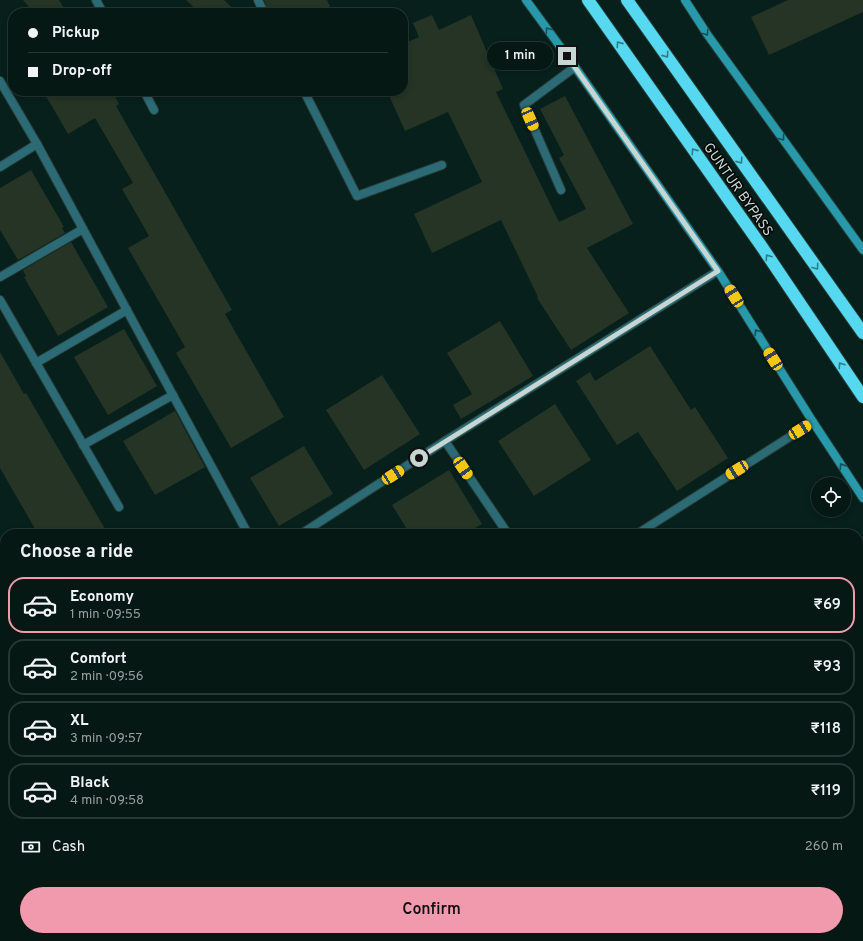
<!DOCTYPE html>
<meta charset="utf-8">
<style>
:root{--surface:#051814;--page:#0e211d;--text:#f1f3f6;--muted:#97a0a0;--line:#263734;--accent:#f29aad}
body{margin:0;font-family:Overpass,sans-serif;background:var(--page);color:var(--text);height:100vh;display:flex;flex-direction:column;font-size:15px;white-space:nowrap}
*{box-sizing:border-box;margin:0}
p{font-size:13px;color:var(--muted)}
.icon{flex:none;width:22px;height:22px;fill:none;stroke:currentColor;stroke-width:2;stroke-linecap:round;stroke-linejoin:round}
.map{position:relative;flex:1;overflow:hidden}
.side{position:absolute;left:0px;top:529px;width:863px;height:412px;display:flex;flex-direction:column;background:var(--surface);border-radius:16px 16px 0 0;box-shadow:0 2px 6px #0003,0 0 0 1px var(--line)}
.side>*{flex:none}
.hud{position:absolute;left:8px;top:8px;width:400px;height:88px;border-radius:16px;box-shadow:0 2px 6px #0003,0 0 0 1px var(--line);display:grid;align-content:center;height:88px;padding:0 20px;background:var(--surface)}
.tools{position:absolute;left:811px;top:477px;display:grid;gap:8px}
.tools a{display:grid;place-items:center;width:40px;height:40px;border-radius:50%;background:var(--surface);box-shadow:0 2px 6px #0003,0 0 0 1px var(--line);font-size:20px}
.end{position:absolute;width:18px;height:18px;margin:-9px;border:5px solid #c7d6d2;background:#111;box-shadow:0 0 0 2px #111}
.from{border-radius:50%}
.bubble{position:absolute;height:28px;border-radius:14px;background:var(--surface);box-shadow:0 2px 6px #0003,0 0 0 1px var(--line);font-size:13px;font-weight:600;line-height:28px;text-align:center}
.car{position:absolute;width:12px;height:24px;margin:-12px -6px;border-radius:5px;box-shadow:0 0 3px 1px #0007;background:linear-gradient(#f5c518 24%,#345 0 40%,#f5c518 0 76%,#345 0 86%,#f5c518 0)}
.hud b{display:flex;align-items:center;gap:14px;height:38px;font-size:15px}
.hud b+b{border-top:1px solid var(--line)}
.hud i{width:10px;height:10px;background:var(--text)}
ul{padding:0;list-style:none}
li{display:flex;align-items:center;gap:12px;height:56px;margin:0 8px 6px;padding:0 12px;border:2px solid var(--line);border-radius:16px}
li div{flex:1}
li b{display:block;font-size:15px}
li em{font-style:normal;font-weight:600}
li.active{border-color:var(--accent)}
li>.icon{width:36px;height:36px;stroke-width:1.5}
h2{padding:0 20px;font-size:18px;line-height:48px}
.pay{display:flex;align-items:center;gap:10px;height:44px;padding:0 20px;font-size:15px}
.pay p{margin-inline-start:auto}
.primary-button{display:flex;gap:8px;margin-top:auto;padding:8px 20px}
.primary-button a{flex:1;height:46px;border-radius:24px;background:var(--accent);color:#111;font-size:16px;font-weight:600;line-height:46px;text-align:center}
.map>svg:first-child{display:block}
</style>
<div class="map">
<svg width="863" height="941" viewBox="0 0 863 941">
<rect width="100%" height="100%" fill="#07201b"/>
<!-- building -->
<g fill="#253424">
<polygon points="23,0 59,0 67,13 34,13"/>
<polygon points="186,0 224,0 238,13 200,13"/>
<polygon points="264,0 327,0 333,13 269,13"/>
<polygon points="788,0 863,0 863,12 769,55 751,17"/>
<polygon points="432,15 439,30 471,15 503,89 496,92 559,222 586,209 559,158 564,155 540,109 565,96 633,224 587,248 629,313 571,350 537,298 538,297 501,220 432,253 414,214 482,182 448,112 405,131 387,91 403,91 403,44 419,37 413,23"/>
<polygon points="43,91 112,91 119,104 116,106 232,310 225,314 284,417 231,448 176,353 185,347 128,248 149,236 122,189 133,183 95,118 68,134"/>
<polygon points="31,170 64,227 62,228 65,233 18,260 0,230 0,188"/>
<polygon points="71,242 108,307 58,336 24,277 26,276 23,270"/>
<polygon points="500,321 533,376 461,419 453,405 472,394 447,353"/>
<polygon points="124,329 157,386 108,415 74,357"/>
<polygon points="650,346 691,410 695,407 728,458 677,491 638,432 617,445 576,381 590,372 595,381"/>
<polygon points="0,352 24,394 26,393 108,534 38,534 0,468"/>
<polygon points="382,375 420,434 364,470 326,410"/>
<polygon points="555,404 591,460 534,496 498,441"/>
<polygon points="175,411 205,467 155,495 123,441"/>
<polygon points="304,446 333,494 279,526 250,478"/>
<polygon points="449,470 482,524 465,534 410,534 392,505"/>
</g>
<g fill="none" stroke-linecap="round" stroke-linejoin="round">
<defs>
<g id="lane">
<polyline points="96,0 103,13"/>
<polyline points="258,0 264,13"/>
<polyline points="0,81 37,144 248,534"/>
<polyline points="144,91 154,110"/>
<polyline points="304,91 357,196 442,165"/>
<polyline points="0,167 37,144"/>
<polyline points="561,190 524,105 575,67"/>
<polyline points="0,277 83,229"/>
<polyline points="0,300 119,507"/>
<polyline points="36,363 127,310"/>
<polyline points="445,441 508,534"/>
<polyline points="83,445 173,395"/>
<polyline points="301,534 445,441 718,271"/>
<polyline points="637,534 813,422"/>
<polyline points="0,572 5,581"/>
<polyline points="858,590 863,587"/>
<polyline points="0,658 5,655"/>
<polyline points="0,773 5,769"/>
<polyline points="858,813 863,810"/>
<polyline points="0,875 5,872"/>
<polyline points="779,936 782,941"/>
<polyline points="360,941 367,936"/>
<polyline points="663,941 670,936"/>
</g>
<g id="secondary">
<polyline points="526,0 575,67 718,271 813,422 863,498"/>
<polyline points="685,0 707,34 863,250"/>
</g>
<g id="highway">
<polyline points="588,0 762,247 863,397"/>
<polyline points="627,0 863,333"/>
</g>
</defs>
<!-- lane casing -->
<use href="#lane" stroke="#263d38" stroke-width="10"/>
<!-- secondary casing -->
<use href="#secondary" stroke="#263d38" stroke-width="10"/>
<!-- highway casing -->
<use href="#highway" stroke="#263d38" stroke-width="14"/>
<!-- lane -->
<use href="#lane" stroke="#2c6b76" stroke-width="8"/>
<!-- secondary -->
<use href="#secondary" stroke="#2899ab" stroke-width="8"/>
<!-- highway -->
<use href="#highway" stroke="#56d9f0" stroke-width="12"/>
</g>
<!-- one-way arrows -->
<defs><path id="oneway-chevron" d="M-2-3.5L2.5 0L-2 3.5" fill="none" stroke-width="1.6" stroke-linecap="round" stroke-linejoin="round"/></defs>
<g stroke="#155058">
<use href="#oneway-chevron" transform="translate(548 30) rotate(-126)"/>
<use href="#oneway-chevron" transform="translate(706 33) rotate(56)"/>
<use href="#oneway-chevron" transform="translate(782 138) rotate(54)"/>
<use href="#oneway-chevron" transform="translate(757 332) rotate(-122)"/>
<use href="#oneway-chevron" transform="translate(842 466) rotate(-123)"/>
</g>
<g stroke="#307b87">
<use href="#oneway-chevron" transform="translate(619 44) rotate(-125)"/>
<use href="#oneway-chevron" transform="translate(666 55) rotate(55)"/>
<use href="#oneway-chevron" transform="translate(694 151) rotate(-125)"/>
<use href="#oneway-chevron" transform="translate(740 161) rotate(55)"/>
<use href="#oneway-chevron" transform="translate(768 257) rotate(-124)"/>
<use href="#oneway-chevron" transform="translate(816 267) rotate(54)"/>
<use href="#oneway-chevron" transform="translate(841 365) rotate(-124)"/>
</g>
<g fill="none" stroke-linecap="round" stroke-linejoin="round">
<!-- route -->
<polyline stroke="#c7d6d2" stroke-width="5" points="419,458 718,271 567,56"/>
</g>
<g text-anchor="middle" stroke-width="3" stroke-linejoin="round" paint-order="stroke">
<!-- street labels -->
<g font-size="14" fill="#c7d6d2" stroke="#020806">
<text transform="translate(739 189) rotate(55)" y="5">GUNTUR BYPASS</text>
</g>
</g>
</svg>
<div class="tools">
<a><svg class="icon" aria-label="locate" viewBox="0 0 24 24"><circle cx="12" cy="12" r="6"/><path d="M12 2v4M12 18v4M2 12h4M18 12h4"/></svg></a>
</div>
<i class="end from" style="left:419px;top:458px"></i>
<i class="end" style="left:567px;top:56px"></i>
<div class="bubble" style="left:487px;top:42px;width:66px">1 min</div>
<i class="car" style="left:530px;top:119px;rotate:156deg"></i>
<i class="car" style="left:734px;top:296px;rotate:328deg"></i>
<i class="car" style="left:773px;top:359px;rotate:328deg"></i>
<i class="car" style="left:800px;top:430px;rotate:58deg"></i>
<i class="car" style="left:463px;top:468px;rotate:146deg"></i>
<i class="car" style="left:737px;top:470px;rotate:238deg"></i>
<i class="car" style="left:393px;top:475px;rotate:57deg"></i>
<div class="hud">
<b><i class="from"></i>Pickup</b>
<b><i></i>Drop-off</b>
</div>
<section class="side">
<h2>Choose a ride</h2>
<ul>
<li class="active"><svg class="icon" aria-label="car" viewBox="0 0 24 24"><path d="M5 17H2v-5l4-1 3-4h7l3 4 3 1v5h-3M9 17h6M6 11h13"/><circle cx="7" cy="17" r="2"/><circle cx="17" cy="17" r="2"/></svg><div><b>Economy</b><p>1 min · 09:55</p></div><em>₹69</em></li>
<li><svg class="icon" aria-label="car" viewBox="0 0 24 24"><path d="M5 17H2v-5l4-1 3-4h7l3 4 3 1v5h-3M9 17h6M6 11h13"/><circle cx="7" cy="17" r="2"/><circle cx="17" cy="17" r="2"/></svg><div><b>Comfort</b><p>2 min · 09:56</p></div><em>₹93</em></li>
<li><svg class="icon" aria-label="car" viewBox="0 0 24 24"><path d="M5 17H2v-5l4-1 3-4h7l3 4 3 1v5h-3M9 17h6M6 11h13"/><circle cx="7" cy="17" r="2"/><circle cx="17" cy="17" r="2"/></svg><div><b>XL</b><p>3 min · 09:57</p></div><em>₹118</em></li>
<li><svg class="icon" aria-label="car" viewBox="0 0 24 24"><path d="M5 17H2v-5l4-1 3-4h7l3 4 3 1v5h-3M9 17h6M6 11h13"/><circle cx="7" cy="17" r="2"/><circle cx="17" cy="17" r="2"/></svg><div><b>Black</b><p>4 min · 09:58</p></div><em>₹119</em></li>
</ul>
<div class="pay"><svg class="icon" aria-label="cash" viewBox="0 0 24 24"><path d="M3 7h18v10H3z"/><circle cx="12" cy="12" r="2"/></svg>Cash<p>260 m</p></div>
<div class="primary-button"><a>Confirm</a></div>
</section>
</div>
